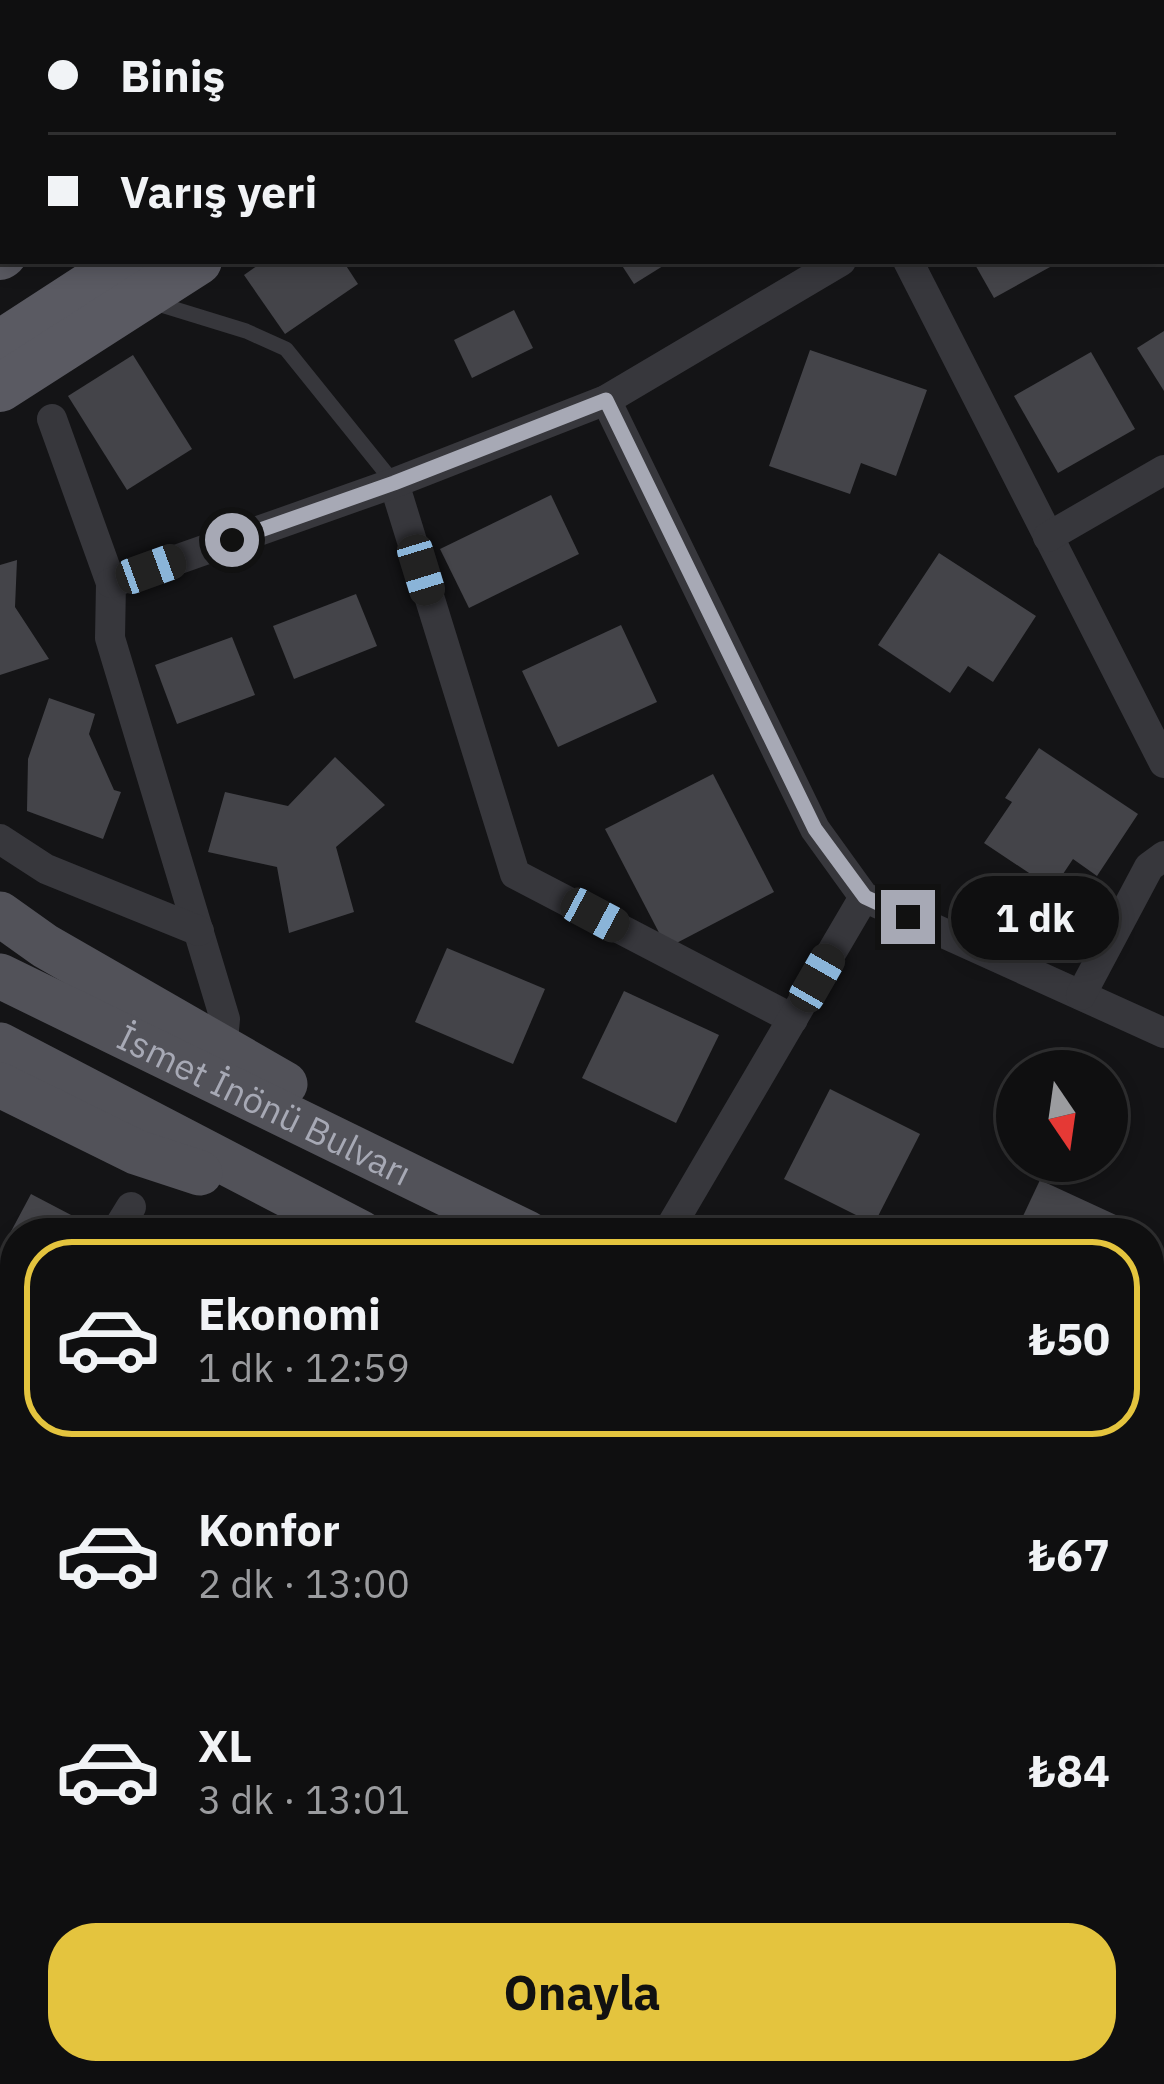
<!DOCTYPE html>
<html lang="tr">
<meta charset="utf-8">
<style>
:root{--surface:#0f0f10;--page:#181819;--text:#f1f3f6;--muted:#9b9c9f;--line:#2f2f30;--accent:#e4c43e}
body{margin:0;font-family:"IBM Plex Sans",sans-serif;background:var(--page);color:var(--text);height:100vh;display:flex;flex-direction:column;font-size:45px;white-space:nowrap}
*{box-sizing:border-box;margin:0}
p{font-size:39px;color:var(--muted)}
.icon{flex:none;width:66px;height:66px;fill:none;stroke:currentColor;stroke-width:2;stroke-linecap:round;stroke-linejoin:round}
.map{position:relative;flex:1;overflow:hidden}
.sheet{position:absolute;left:0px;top:1218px;width:1164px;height:867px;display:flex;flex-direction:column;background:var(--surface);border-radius:48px 48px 0 0;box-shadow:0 6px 18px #0003,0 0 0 3px var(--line)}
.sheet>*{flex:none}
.guide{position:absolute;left:0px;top:0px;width:1164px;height:264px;box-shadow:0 6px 18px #0003,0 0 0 3px var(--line);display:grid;align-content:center;height:264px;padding:0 48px;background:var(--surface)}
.needle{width:78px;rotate:167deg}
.controls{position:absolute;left:996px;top:1050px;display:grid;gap:24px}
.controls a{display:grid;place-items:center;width:132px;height:132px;border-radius:50%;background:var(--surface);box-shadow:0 6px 18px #0003,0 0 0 3px var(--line);font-size:60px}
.end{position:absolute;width:54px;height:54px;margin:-27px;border:15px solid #a7a9b5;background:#111;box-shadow:0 0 0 6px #111}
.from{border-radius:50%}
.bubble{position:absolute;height:84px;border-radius:42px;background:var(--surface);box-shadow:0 6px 18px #0003,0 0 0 3px var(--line);font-size:39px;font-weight:700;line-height:84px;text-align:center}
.car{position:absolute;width:36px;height:72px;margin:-36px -18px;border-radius:15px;box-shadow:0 0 9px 3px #0007;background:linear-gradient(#222 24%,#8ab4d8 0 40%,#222 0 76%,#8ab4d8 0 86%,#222 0)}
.guide b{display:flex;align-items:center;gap:42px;height:114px;font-size:45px}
.guide b+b{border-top:3px solid var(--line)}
.guide i{width:30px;height:30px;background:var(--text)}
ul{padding:21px 0 0;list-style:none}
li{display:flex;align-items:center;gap:36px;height:198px;margin:0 24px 18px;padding:0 24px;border:6px solid transparent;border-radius:48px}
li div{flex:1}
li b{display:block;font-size:45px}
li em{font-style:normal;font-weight:700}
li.active{border-color:var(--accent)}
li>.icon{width:108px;height:108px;stroke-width:1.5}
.action{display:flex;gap:24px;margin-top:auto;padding:24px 48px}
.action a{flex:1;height:138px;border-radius:48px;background:var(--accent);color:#111;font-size:48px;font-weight:700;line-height:138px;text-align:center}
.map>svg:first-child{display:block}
</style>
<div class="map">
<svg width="1164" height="2084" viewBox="0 0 1164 2084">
<rect width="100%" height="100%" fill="#141416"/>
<!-- building -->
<g fill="#444449">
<polygon points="264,261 343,261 358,284 285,334 244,275"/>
<polygon points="619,261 671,261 634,284"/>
<polygon points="973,261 1061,261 994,298"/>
<polygon points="514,310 533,348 472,378 454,340"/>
<polygon points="1164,331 1164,391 1137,348"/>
<polygon points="810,350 927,390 896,476 861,463 850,494 769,466"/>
<polygon points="1091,352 1135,429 1058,473 1014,396"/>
<polygon points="133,355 192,449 127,490 68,396"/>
<polygon points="551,495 579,554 469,608 440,549"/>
<polygon points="939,553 1036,616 993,682 968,666 950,693 878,645"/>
<polygon points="17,560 15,607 49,659 0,675 0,565"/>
<polygon points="356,594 377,646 294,679 273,626"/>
<polygon points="621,625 657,702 558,747 522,671"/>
<polygon points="232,637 255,695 177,724 155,665"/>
<polygon points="49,698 95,714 89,734 114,790 121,792 103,839 27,811 28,759"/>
<polygon points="1039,748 1138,814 1097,876 1073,859 1053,889 984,843 1012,802 1005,798"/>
<polygon points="335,757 385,805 336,847 354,912 289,933 277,867 208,852 225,792 288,806"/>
<polygon points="713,774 774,892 667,948 605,829"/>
<polygon points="447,948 545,989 513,1064 415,1022"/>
<polygon points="624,991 719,1035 676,1123 582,1078"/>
<polygon points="830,1089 920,1134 874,1224 784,1179"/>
<polygon points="1040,1180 1131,1222 1126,1233 1015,1233"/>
<polygon points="31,1194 94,1227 91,1233 15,1233 15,1287 0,1279 0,1252"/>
<polygon points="15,1482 15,1533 0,1521 0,1507"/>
<polygon points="1149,1779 1164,1801 1164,1867 1149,1878"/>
<polygon points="1149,2028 1164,2048 1164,2059 1149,2070"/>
<polygon points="704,2070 772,2070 788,2084 692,2084"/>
<polygon points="1064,2070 1149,2070 1129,2084 1074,2084"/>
</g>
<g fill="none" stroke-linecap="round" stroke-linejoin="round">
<!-- service -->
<polyline stroke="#37373c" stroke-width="15" points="155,303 246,331 286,349 394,483"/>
<!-- minor -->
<g stroke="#37373c" stroke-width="30">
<polyline points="1161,50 1164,48"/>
<polyline points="908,261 1164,763"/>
<polyline points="606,400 815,829 864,897 1164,1033"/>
<polyline points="52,419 111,583 110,638 225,1019 222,1050"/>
<polyline points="394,483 515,874 793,1019"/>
<polyline points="1048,537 1164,470"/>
<polyline points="111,583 394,483 606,400 841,261"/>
<polyline points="0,839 46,869 199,931"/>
<polyline points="1081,995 1149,867 1164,856"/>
<polyline points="115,1233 131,1207"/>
<polyline points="667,1233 864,897"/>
<polyline points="0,1311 15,1318"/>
<polyline points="0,1411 15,1391"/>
<polyline points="0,1820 15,1838"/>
<polyline points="1149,1935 1164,1925"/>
<polyline points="597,2070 613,2084"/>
<polyline points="997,2070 1008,2084"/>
<polyline points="0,2077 15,2061"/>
<polyline points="234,2084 248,2070"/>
<polyline points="350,2084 363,2070"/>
<polyline points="915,2084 938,2070"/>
</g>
<!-- primary -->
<g stroke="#525259" stroke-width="45">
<polyline points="0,914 45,946 285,1084"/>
<path id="s1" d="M0,976L527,1233"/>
<polyline points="0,1045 361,1233"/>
<polyline points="0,1085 136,1152 200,1173"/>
<polyline points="1149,1510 1164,1520"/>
<polyline points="1149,1646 1164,1653"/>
</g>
<!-- trunk -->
<g stroke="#5a5a62" stroke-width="48">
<polyline points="287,3 292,0"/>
<polyline points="387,3 391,0"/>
<polyline points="520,3 525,0"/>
<polyline points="568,3 572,0"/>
<polyline points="0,196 3,194"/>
<polyline points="0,256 3,254"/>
<polyline points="0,344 128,261"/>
<polyline points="0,388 198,261"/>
</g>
</g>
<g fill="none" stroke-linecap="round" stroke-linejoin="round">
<!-- route -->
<polyline stroke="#a7a9b5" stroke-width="15" points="232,540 394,483 606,400 815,829 865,897 908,917"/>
</g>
<g text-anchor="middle" stroke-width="12" stroke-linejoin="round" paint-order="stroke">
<!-- street labels -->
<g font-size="36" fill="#a7a9b5" stroke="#0f0f11">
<text dy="13" stroke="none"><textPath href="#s1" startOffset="294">İsmet İnönü Bulvarı</textPath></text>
</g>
</g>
</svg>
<div class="controls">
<a><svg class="needle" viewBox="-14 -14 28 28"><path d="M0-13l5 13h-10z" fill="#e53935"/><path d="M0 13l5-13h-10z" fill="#9b9c9f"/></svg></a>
</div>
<i class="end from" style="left:232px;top:540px"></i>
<i class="end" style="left:908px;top:917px"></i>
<div class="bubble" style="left:951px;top:876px;width:168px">1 dk</div>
<i class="car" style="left:151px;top:569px;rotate:70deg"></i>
<i class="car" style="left:421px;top:570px;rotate:163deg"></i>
<i class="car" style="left:595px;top:915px;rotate:118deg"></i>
<i class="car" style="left:817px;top:978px;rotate:30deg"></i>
<div class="guide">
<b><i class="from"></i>Biniş</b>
<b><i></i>Varış yeri</b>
</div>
<section class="sheet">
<ul>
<li class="active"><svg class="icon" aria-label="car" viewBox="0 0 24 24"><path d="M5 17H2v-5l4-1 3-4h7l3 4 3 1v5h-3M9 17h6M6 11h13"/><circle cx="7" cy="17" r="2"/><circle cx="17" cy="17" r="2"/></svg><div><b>Ekonomi</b><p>1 dk · 12:59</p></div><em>₺50</em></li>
<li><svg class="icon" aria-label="car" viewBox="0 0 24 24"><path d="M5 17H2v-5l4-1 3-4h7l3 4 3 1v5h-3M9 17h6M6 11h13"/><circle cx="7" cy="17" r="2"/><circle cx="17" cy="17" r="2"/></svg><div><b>Konfor</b><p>2 dk · 13:00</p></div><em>₺67</em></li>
<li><svg class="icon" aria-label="car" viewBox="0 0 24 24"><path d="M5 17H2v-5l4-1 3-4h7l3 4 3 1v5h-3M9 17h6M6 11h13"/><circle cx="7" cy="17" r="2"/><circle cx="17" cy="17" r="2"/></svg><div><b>XL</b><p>3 dk · 13:01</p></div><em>₺84</em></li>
</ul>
<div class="action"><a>Onayla</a></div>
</section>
</div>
